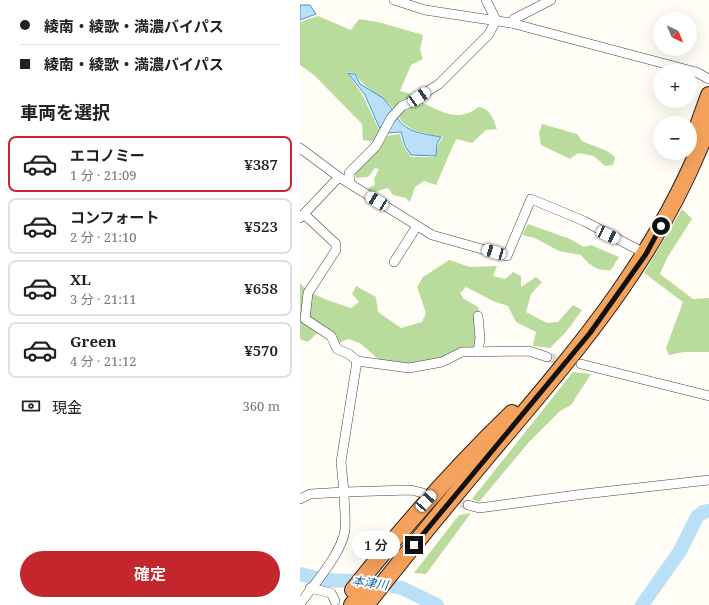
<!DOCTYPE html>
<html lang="ja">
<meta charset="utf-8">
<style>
:root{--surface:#fff;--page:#f6f6f6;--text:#222;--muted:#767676;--line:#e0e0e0;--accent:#c4262e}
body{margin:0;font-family:"Noto Serif","Noto Sans JP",serif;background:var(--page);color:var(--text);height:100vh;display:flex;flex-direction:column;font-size:15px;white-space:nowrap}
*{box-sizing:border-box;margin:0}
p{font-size:13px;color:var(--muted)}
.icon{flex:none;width:22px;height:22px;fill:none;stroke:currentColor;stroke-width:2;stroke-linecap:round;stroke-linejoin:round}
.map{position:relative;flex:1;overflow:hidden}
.side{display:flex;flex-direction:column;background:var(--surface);width:300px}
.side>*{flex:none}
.top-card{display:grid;align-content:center;height:88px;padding:0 20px;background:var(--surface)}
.needle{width:26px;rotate:136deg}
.tools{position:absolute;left:353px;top:12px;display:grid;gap:8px}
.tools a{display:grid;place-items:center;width:44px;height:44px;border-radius:50%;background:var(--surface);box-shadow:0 4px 16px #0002;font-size:20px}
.end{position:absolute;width:18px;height:18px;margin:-9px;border:5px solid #111;background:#fff;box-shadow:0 0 0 2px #fff}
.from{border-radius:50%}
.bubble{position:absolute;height:28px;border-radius:14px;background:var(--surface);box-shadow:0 4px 16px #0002;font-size:13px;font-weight:600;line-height:28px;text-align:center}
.car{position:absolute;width:12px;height:24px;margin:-12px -6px;border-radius:5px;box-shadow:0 0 3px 1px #0007;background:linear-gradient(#fff 24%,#345 0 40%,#fff 0 76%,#345 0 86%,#fff 0)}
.top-card b{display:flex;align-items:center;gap:14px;height:38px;font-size:15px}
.top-card b+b{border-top:1px solid var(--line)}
.top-card i{width:10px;height:10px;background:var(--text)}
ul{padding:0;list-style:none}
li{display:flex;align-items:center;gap:12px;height:56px;margin:0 8px 6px;padding:0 12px;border:2px solid var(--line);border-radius:8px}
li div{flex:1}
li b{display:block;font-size:15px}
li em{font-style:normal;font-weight:600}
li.current{border-color:var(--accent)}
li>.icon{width:36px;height:36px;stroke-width:1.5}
h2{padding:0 20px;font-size:18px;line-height:48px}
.pay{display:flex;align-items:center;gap:10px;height:44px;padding:0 20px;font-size:15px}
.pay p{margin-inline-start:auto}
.action{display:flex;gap:8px;margin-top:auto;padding:8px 20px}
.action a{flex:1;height:46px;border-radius:24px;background:var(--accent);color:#fff;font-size:16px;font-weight:600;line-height:46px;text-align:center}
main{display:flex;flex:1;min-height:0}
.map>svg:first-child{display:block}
</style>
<main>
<section class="side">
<div class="top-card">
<b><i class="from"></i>綾南・綾歌・満濃バイパス</b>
<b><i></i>綾南・綾歌・満濃バイパス</b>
</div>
<h2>車両を選択</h2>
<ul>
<li class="current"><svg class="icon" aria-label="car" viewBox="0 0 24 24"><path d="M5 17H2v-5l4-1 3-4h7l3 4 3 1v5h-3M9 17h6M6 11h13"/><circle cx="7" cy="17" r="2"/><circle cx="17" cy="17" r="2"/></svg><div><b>エコノミー</b><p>1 分 · 21:09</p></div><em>¥387</em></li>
<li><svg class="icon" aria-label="car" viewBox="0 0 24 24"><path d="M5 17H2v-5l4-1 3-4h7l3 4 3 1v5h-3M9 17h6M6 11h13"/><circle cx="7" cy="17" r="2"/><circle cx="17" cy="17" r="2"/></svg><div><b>コンフォート</b><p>2 分 · 21:10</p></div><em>¥523</em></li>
<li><svg class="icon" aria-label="car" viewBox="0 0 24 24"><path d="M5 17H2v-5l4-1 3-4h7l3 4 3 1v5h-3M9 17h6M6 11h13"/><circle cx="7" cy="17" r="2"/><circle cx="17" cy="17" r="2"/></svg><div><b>XL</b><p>3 分 · 21:11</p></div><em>¥658</em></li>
<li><svg class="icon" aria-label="car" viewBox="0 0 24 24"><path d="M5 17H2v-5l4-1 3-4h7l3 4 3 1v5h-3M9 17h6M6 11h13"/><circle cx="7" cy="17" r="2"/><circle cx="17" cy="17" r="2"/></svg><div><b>Green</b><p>4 分 · 21:12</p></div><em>¥570</em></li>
</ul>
<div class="pay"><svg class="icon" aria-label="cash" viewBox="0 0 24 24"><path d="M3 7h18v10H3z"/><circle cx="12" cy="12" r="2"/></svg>現金<p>360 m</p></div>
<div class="action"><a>確定</a></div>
</section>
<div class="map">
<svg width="409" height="605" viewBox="0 0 409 605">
<rect width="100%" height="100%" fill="#fffdf5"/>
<!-- forest -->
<g fill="#b9dc9c">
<path d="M18,16L51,30L59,19L78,22L123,35L120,50L123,59L111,65L100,91L114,95L94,109C81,93 64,90 55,73L47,72L63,96L80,132L75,142L63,140L62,124L14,75L0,65V22Z"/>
<path d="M119,101C138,110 159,124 178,107C191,109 193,118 197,129L186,130L172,143L156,139L136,185L124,181L115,187L110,202L106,198L93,195L88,188L71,193L68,188L75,185L74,179L79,169L75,168L68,177L56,178L54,170L86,136L100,134L104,147L111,157H136L138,145L143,137C126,133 105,132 98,115L105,108Z"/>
<polygon points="242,124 277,134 282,141 307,151 315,157 313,165 305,166 294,156 278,153 270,159 241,145 239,133"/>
<polygon points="382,209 392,219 367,258 360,274 393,299 409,298 409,352 384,352 369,355 366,348 383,302 344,273"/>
<path d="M228,224L270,239L284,247L291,245L319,257L311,270C298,272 289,265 281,255L259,251L235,238L222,235Z"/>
<path d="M149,260L170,267L197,266L193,276L205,279L213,272L221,276V287L236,277L242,282L231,294L226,312L247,323L258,322L273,305L282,310L266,332L250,348L233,346L236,332L216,322L208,306L193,301L166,287L160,293L164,299L178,307L184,326L182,346L163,348L141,358L110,365L78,359L60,343L48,339L39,343L27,330L16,334L8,342L0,339V283C9,296 37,303 51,308L59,302L52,294L56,286L76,297L78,312L101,328L122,322L126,313L117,287L123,277Z"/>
<polygon points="273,372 291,374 271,405 260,411 229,442 179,502 172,499"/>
<polygon points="171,513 126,574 114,573 159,515"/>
</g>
<!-- water -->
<g fill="#b9e0f7" stroke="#3f96cf">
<polygon points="0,5 10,5 16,14 0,20"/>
<polygon points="48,73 55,74 60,84 83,98 93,110 80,129 65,95"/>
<path d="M97,117C105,133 126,134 141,137L137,144L136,156L111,155L105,146L101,132L87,133Z"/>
</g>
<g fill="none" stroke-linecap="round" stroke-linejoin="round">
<!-- river -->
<g stroke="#b9e0f7" stroke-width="14">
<polyline points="0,574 25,580 48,581 62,580 102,588 137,605"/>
<polyline points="342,605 380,551 397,517 403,512 409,511"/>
</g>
<!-- street-tunnel -->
<g stroke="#dbdad3" stroke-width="9" stroke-dasharray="9 4.5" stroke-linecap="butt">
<polyline points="247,357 269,362"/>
<polyline points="147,500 168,505"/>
</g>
<defs>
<g id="street">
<polyline points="94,0 125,10 211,23 396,72 409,79"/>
<polyline points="211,23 214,19 251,0"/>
<polyline points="0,148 39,177 132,235 207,256 231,199 284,221 346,254"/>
<polyline points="50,184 49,173 76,146 91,118 102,106 109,103 139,84 189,34 196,20 186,0"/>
<polyline points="4,214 36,244 36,250 8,293 5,319 31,336 37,349 49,354 57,361"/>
<polyline points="0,218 39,177"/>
<polyline points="94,262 117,226"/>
<polyline points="178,316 180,338 178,352"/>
<polyline points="281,364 409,396"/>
<polyline points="123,493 111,490 44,492 41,462 57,361 109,368 142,362 162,352 229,351 247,357"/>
<path d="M0,499L10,494L44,492C44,504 46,518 45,530C42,553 14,584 0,604"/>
<polyline points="168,505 179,508 284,494 409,480"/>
<polyline points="10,588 31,593 35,601"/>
</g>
<g id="highway">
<polyline points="394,137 409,95"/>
<path d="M53,590C103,527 155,468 212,413"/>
<polyline points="52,605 68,584"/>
<path d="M66,605C106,554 148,503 190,453C279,348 360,255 409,124"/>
</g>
</defs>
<!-- street casing -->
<use href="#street" stroke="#444" stroke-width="10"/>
<!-- highway casing -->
<use href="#highway" stroke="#222" stroke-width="18"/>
<!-- street -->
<use href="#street" stroke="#fff" stroke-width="9"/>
<!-- highway -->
<use href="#highway" stroke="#f5a25d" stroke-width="16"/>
</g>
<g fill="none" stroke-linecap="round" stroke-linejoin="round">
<!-- route -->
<polyline stroke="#111" stroke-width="5" points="114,545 290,333 346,254 361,226"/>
</g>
<g text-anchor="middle" stroke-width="4" stroke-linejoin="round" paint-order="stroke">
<!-- water labels -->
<g font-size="12" font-style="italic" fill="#1768a6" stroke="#fff">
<text transform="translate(70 583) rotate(8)" y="4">本津川</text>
</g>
</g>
</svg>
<div class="tools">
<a><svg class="needle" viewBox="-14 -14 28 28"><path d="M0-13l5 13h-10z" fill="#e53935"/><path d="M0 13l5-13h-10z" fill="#767676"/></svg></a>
<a>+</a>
<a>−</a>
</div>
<i class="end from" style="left:361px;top:226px"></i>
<i class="end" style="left:114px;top:545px"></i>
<div class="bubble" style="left:52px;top:531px;width:48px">1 分</div>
<i class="car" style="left:119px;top:97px;rotate:56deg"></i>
<i class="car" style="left:77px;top:201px;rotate:302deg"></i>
<i class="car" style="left:308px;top:235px;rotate:115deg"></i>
<i class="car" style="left:194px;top:252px;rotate:286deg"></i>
<i class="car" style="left:126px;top:501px;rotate:42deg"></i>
</div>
</main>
